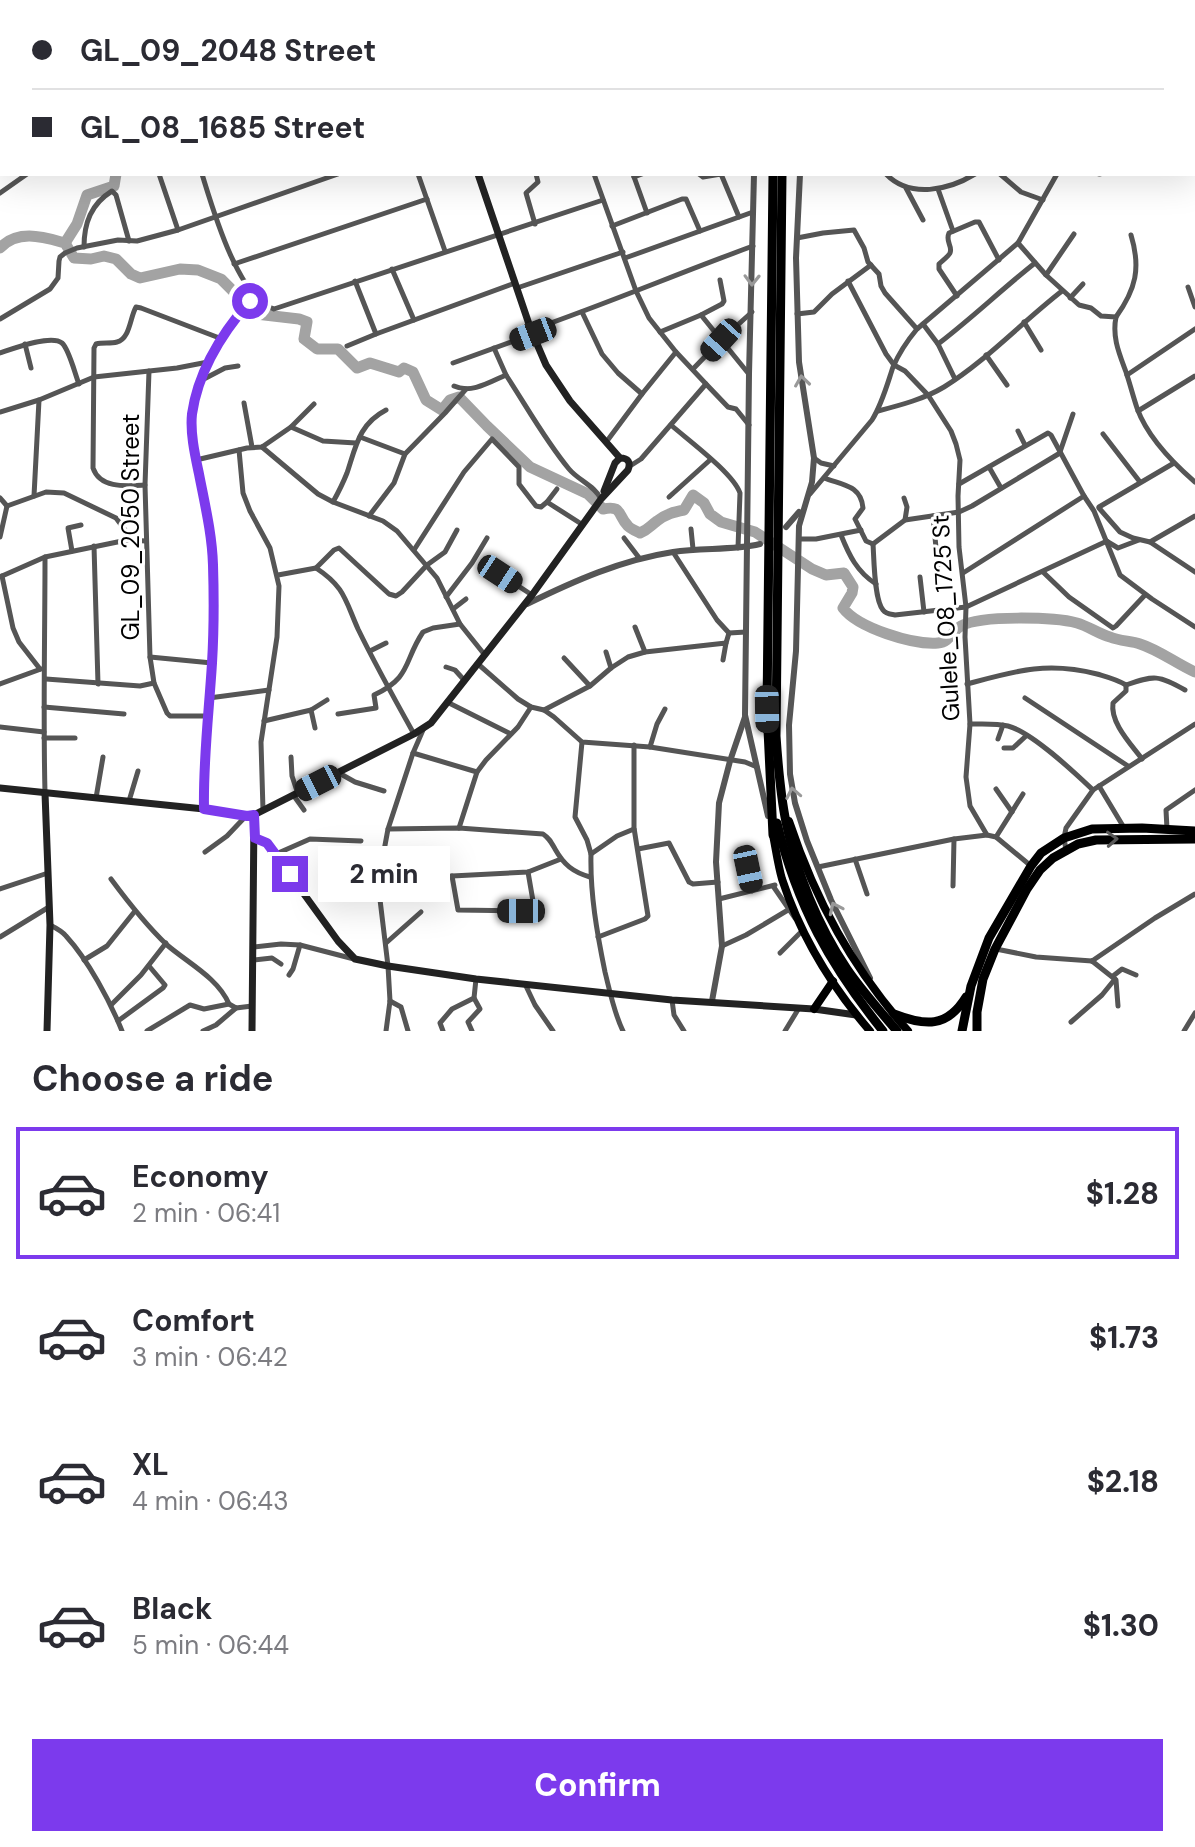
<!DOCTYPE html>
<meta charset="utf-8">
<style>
:root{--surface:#fff;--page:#f2f2f3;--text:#2b2b33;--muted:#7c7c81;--line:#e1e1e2;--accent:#7c3aed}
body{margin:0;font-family:"DM Sans",sans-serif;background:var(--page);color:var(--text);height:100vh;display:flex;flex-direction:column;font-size:30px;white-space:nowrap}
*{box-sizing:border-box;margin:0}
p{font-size:26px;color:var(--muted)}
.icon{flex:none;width:44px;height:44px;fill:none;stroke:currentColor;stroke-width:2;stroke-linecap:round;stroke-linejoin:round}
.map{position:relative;height:1031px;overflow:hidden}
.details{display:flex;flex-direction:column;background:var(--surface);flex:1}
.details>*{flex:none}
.top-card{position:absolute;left:0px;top:0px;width:1196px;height:176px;box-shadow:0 8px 32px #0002;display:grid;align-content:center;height:176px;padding:0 32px;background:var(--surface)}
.end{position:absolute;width:36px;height:36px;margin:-18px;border:10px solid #7c3aed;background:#fff;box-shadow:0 0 0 4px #fff}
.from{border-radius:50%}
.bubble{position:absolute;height:56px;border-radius:0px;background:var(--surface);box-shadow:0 8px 32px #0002;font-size:26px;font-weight:800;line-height:56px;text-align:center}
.car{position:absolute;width:24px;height:48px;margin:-24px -12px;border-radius:10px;box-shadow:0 0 6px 2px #0007;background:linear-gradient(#222 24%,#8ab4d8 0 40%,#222 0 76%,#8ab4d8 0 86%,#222 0)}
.top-card b{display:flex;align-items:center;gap:28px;height:76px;font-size:30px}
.top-card b+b{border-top:2px solid var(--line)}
.top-card i{width:20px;height:20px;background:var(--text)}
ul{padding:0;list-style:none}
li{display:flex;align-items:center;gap:24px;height:132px;margin:0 16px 12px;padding:0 16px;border:4px solid transparent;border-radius:0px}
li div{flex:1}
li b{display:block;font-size:30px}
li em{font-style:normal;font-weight:800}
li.current{border-color:var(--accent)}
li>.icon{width:72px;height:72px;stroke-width:1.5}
h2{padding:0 32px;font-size:36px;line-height:96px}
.primary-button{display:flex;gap:16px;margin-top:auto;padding:16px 32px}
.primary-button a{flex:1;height:92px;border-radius:0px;background:var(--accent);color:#fff;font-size:32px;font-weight:800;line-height:92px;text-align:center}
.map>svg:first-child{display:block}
</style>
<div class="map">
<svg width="1195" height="1031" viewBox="0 0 1195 1031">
<rect width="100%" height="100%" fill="#fff"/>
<!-- green -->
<polygon fill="#dcdcdc" points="932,0 1195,0 1195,116 1194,2 934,2"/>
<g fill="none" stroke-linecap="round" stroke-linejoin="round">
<!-- river -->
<g stroke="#a3a3a3" stroke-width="11">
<polyline points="470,2 474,0"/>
<polyline points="65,243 77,224 87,195 114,186 116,174"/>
<path d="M0,248C18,229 43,237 65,243L74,258L91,259L104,256L116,259L131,274L140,278L180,269L198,270L221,279L256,314L299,319L307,322L304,339L317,349H338L357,368L370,363L399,372L404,368L413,372L426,400L442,410L450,400L459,397L487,426L530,467L588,494L603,509C623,505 617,515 628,526C629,528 638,532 640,533C648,530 650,526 657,521C666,514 674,512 684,510L693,495L704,503L710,514L721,522L755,532L812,569L826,575L844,573L853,587L852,593L843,608C858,628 913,645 938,643C950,642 952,631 961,626C981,615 1054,617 1077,623C1088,626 1099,634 1110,637C1120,641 1131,641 1140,644C1159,650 1177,664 1195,672"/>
</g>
<!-- minor -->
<g stroke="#555" stroke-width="5">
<polyline points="51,0 52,2"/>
<polyline points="158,0 159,2"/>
<polyline points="531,0 532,2"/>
<polyline points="1185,0 1185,2"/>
<polyline points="333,2 339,0"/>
<polyline points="563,2 568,0"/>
<polyline points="1100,2 1101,0"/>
<polyline points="0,13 2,16"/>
<polyline points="1194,36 1195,35"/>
<polyline points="1194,55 1195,56"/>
<polyline points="0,116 2,115"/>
<polyline points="0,151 2,151"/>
<polyline points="159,174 178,230 338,174"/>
<path d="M202,174C212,206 238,299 274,309L603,200"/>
<polyline points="418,174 445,251"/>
<polyline points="594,174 636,291 649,318 676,352 706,384 728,407 736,409 749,425"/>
<polyline points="633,174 647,213"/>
<polyline points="699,174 703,177 721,174 739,217"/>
<path d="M886,174C910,199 949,190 975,174"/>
<polyline points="1000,174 1021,192 1043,200"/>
<polyline points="1099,174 1100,174"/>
<polyline points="634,177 642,174"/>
<polyline points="906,188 923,220"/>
<polyline points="938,189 953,231"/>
<polyline points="0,193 27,174"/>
<polyline points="535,224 526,193 538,182 536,174"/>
<polyline points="612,226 682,199 686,199 700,231"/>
<polyline points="797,238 823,233 854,230 864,248 868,262 879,274 881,286 885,293 917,329"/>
<path d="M1018,243L1046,275L1079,305L1091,308L1101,316L1116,317C1112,337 1119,353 1126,372C1130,384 1133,396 1137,408C1147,436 1173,463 1195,482"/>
<path d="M84,247C84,223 91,204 112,191L116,195L129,241"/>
<polyline points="625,258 753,212"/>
<polyline points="234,264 427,199"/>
<polyline points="392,269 414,320"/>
<polyline points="1046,275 1074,234"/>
<polyline points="355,281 376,334 515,283"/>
<polyline points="848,281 886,354 894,365 905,371 928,395 951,431 956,444 960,460 958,496 959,547 966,607 965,637 970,724 966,777 970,806 987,835 996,837 1031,866"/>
<polyline points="1188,287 1195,307"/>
<polyline points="517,288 623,252"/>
<path d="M957,296L939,269V264C942,261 948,257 950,253C953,246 945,242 949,233L975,222H979L999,260"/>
<polyline points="1070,298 1083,284"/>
<polyline points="582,312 602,354 618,373 642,394"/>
<polyline points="797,314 814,312 832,294 871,265"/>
<polyline points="701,315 722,304 724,301 720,280"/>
<path d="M1116,317C1136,289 1141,268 1131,235"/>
<polyline points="0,319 50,289 58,278 59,261 60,257 65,253 77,248 118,240 137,241 178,230"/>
<polyline points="1024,322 1041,350"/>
<polyline points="923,324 938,344 955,379"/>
<path d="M531,330C606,304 679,273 753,246"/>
<polyline points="660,332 701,315 748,373"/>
<polyline points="25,344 31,368"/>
<path d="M938,344C972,318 1002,289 1035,263"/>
<polyline points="347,346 376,334"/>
<polyline points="494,348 506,375"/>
<path d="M0,353C12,349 51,334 62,343C69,349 75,374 79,384"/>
<polyline points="986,355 1007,385"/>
<polyline points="453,363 533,334"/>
<polyline points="693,369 721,340 752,312"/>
<polyline points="149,371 145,485 150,657 154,683 167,713 170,716 208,716"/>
<polyline points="1127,375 1195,329"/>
<polyline points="202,380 225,368 238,366"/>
<path d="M454,386C471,394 490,382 506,375C527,407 545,440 569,469C578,480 595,486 601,499"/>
<polyline points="244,403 252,447"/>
<path d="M878,411C901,405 924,399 944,387C986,361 1022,322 1062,291"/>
<polyline points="1138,411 1195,376"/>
<polyline points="0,412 39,400 94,377 177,368 208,362"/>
<path d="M671,425C688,440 733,473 740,493L738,548"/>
<polyline points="291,427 323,441 356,443"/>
<polyline points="1018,431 1025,445"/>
<polyline points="1103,434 1140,482"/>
<polyline points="360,437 405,454"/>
<polyline points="607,441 642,394 676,352"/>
<polyline points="262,447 318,494 333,502 383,521 397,531 437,578 460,624 484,654"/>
<polyline points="239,450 243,493 250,511 270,548 279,586 277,637 261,742 263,810"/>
<polyline points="1060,452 1073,414"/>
<polyline points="814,458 821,463 834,466"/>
<polyline points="196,460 247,448 262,447 291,427 314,404"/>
<polyline points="630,466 641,459 706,384"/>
<polyline points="989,467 1001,488"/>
<path d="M824,478C842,485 861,485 863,508L855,519L866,541L873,544"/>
<polyline points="959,484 1048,433 1051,435 1084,496 1094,511 1120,575 1152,599 1195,627"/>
<path d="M145,485C127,486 100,489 93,468L94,348L96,344C103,342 110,344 117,342C130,339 130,317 136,307L141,308L222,339"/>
<path d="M810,494L872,420C882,404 887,385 893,367C899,353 907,341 917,329L1018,243L1057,174"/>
<polyline points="34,496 39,400"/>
<polyline points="669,497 710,460"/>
<polyline points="0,498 7,506"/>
<polyline points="904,498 907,507 905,520"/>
<path d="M333,502C338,493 343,483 347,473C356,446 359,424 386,410"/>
<polyline points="547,502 557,489"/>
<polyline points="7,506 46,492 64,493 116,518 125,530 127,540"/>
<polyline points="1099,507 1174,463"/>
<polyline points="1099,508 1120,532 1133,538 1150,542 1195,572"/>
<polyline points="369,516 394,483 405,454 445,413 466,389"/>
<polyline points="933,516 938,569"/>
<polyline points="691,529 693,549"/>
<path d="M841,535C849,555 857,572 876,584"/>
<polyline points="0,537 7,506"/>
<polyline points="624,538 640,559"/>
<polyline points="799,539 816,539 861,530"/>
<polyline points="1108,542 1118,548 1139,540"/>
<polyline points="1150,542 1195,516"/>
<path d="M873,544C874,557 874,600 883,610C886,614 890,614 895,615L966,607L1107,541"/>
<polyline points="873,544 905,520 959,512 972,506 1060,453"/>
<polyline points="94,546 98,684"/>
<polyline points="414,550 464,472 492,439 519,467 519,484 536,506 541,507 547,502 583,525"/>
<polyline points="72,551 68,528 81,525"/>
<polyline points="673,552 717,620 729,633 726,643"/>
<path d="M45,557C45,635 43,714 45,793"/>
<polyline points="316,568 334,550 339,548 389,594 396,596 402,592 427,565 445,552 457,530"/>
<polyline points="1043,572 1069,597 1113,628 1116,626 1145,595"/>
<polyline points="963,573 1084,496"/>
<polyline points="500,574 532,595"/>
<path d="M278,575L316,568C345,587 345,600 358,629C375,664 395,700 414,734"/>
<polyline points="2,576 45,557 127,540 146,541"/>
<polyline points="2,576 13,628 19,642 40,669"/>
<polyline points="920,577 924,612"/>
<polyline points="446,597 472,563 487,538"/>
<polyline points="453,609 466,599"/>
<polyline points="635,627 645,652"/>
<polyline points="729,633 746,632"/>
<polyline points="370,651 386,643"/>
<polyline points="606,652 611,668"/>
<polyline points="150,657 212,663"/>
<polyline points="564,658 590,686"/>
<polyline points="478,664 518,699 531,707 544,710 554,717 582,742 650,747 745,762 757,767"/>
<polyline points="446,667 455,670 464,680"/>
<polyline points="46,679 140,686 154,683"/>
<polyline points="0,684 41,669"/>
<path d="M967,684C1015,671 1047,661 1097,674C1107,677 1116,679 1126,685"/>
<path d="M1126,685V691L1113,703C1110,723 1131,744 1142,759"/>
<path d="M1126,685C1155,675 1158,675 1185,690"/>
<polyline points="209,698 269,690"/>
<polyline points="1025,698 1128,766"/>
<polyline points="447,702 511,734"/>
<polyline points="44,707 124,714"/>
<polyline points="311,710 327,700"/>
<polyline points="544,710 590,686 611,668 628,657 645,652 726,643 723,660"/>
<path d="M338,714L376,708L374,695C412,677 403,662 423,632L433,628L460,624"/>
<polyline points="264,721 311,710 315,728"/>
<path d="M970,724C982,724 996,723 1008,726C1032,732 1075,773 1093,790"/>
<polyline points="0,727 44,732"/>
<polyline points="44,738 75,738"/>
<polyline points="998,739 1003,725"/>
<polyline points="582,742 575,817 587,840 591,854 617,836 634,829"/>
<polyline points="650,747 657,724 665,709"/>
<polyline points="1004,748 1013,748 1026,736"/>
<polyline points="413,753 477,772"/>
<polyline points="291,757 292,776 298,794"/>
<polyline points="339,773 355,782 384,791"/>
<polyline points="1099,786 1123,826"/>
<polyline points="996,789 1012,812"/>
<polyline points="294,796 304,810"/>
<polyline points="96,798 103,757"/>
<polyline points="129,801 138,771"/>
<path d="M204,809C203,760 210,711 212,662C214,630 214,597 213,564C211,533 205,503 199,473C195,454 190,432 193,412C200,368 225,327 255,295"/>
<polyline points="459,828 477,772 486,760 518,727 531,707"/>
<path d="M388,829L459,828L543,834C549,838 551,842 555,849C564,865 573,872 590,877"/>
<polyline points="1167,829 1166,810 1195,790"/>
<polyline points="996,837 1023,794"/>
<polyline points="638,849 669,843 689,882 693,884 718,882"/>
<polyline points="1066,850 1064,838 1066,828 1093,790 1195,724"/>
<polyline points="205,852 227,836 246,816"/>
<polyline points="276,854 310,839 361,841"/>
<path d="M591,854C590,894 597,933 605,972C610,992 614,1013 623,1031"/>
<polyline points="855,859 867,894"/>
<polyline points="818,867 954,839 987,835"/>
<polyline points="748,869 752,891"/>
<polyline points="452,876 458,910 521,911 529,907 533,901 528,872"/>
<path d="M111,879C128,902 146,925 167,945C188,963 218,978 229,1004"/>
<polyline points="378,883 452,876 528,872 561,859"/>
<polyline points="773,886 795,918"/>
<polyline points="953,886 954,839"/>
<polyline points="0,889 48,873"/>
<polyline points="719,899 775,885"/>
<path d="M50,925C56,928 62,931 66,936C88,960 110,1001 122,1031"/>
<polyline points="0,937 49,907"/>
<polyline points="598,937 645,919 648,916 634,828 634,745"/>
<polyline points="386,943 421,912"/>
<polyline points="722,946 746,935 788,910"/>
<polyline points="253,947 281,944 300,945 354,959"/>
<polyline points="996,949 1036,957 1092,961"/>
<polyline points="780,953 803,930"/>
<polyline points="84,960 107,946 135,911"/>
<polyline points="253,960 272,958 281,964"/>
<polyline points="1092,961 1155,918 1195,894"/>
<polyline points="1092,961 1116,980 1118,1006"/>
<polyline points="289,975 293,969 300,945"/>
<polyline points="1113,976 1122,969 1136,975"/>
<polyline points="525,984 535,1005 553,1031"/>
<polyline points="672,1000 674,1015 684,1031"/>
<polyline points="390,1001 401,1007 408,1031"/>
<polyline points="111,1005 141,975 166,943"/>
<polyline points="118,1021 163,988 165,985 149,966"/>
<polyline points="1071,1022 1102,995 1115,979"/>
<polyline points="147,1031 190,1005 204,1009 229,1004 236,1008 252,1006"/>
<polyline points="203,1031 216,1025 236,1008"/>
<polyline points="386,1031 390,1001 388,966 378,883 388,829 413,753 423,730"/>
<polyline points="443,1031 440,1023 452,1009 474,998 476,979"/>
<polyline points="472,1031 468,1022 480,1009 474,998"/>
<polyline points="785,1031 799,1008"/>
<polyline points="1184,1031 1195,1013"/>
</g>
<!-- tertiary -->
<g stroke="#555" stroke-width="6">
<polyline points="746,0 747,2"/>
<polyline points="805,0 805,2"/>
<polyline points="754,174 749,374 745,715 768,816"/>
<polyline points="800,174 796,258 799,362 814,458 812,482 799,526 796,651 789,725 790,774 795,803 807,841 831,900 870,978"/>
<polyline points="786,527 799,512"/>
<path d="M527,604C574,581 621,560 673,552C702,547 731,551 760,544"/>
<polyline points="712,1001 722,946 716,862 719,803 730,761 745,717"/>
</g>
<!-- secondary -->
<g stroke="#222" stroke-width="7">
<polyline points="410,0 411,2"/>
<polyline points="169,2 174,0"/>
<polyline points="0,60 2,60"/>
<polyline points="604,491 615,463 620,458"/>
<polyline points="0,788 204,809 247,816 254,815"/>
<polyline points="45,793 50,925 47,1031"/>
<polyline points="255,838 267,843 338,941 355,959 388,966 476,979 672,1000 814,1009 856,1015"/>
<path d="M252,1031L254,815L414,734L431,723L532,595L601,499L628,470C631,462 628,458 620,458L570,401L546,365L531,330L478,174"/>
</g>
<!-- primary -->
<g stroke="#000" stroke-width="8">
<path d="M789,821C816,902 852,967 908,1031"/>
<path d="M773,835C776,850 778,865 782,879C800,934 832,987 870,1031"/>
<polyline points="814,1009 833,981"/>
</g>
<!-- trunk -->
<g stroke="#000" stroke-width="9">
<polyline points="775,2 775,0"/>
<polyline points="784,2 784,0"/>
<polyline points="773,174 767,709 773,835"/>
<path d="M782,174L776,736C778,765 780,793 786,822C796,872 818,926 847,969C862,991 880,1011 897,1031"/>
<path d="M777,823C797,906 830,965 883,1031"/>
<path d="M894,1014C925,1026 947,1028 966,997"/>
<polyline points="962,1031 971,986 989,938 1031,866 1041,853 1064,838 1092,829 1142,828 1195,831"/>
<polyline points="977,1031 977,1012 983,979 995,949 1027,889 1040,870 1053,858 1078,844 1096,840 1195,839"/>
</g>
</g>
<!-- one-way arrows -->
<defs><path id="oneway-chevron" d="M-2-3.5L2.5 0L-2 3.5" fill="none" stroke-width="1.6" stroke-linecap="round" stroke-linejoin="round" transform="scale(2)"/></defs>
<g stroke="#999">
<use href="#oneway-chevron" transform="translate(752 280) rotate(91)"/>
<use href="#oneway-chevron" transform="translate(802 381) rotate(-98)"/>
<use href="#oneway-chevron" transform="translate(793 793) rotate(-101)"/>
<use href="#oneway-chevron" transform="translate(835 908) rotate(-115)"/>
</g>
<use stroke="#595959" href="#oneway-chevron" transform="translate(1112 839) rotate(-3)"/>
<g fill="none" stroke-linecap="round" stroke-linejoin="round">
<!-- route -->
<path stroke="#7c3aed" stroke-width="10" d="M250,301C222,333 198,372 192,414C190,433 195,455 199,474C205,505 212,534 213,565C214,597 214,630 212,663C209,712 203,760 204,809L247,816L254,815L255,838L267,843L290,874"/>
</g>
<g text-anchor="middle" stroke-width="6" stroke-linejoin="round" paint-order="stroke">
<!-- street labels -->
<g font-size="24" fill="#000" stroke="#fff">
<text transform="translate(131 527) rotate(-90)" y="8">GL_09_2050 Street</text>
<text transform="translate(946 618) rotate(-93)" y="8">Gulele_08_1725 St</text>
</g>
</g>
</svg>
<i class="end from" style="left:250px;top:301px"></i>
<i class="end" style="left:290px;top:874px"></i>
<div class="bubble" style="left:318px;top:846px;width:132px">2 min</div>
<i class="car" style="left:533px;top:334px;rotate:249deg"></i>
<i class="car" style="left:721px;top:340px;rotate:222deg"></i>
<i class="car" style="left:500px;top:574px;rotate:123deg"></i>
<i class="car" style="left:767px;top:709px;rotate:179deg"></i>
<i class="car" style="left:318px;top:783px;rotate:243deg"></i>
<i class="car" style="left:748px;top:869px;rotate:168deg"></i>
<i class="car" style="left:521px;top:911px;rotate:270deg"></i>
<div class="top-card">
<b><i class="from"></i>GL_09_2048 Street</b>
<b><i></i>GL_08_1685 Street</b>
</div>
</div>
<section class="details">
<h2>Choose a ride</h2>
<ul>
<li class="current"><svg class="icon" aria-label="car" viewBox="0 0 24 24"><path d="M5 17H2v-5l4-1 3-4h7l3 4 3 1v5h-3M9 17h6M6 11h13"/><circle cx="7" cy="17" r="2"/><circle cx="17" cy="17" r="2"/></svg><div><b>Economy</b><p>2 min · 06:41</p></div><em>$1.28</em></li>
<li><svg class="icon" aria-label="car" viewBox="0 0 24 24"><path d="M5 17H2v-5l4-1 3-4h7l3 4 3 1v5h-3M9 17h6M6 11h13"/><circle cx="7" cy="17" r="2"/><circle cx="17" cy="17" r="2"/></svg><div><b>Comfort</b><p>3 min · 06:42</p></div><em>$1.73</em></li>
<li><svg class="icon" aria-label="car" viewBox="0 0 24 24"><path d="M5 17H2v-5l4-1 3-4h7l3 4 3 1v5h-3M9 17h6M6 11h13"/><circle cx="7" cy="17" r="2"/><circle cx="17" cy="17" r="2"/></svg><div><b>XL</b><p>4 min · 06:43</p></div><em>$2.18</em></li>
<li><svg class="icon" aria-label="car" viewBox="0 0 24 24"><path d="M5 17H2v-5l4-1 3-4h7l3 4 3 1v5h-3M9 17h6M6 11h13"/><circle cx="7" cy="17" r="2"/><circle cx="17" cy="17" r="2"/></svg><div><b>Black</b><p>5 min · 06:44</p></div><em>$1.30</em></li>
</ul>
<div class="primary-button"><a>Confirm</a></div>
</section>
